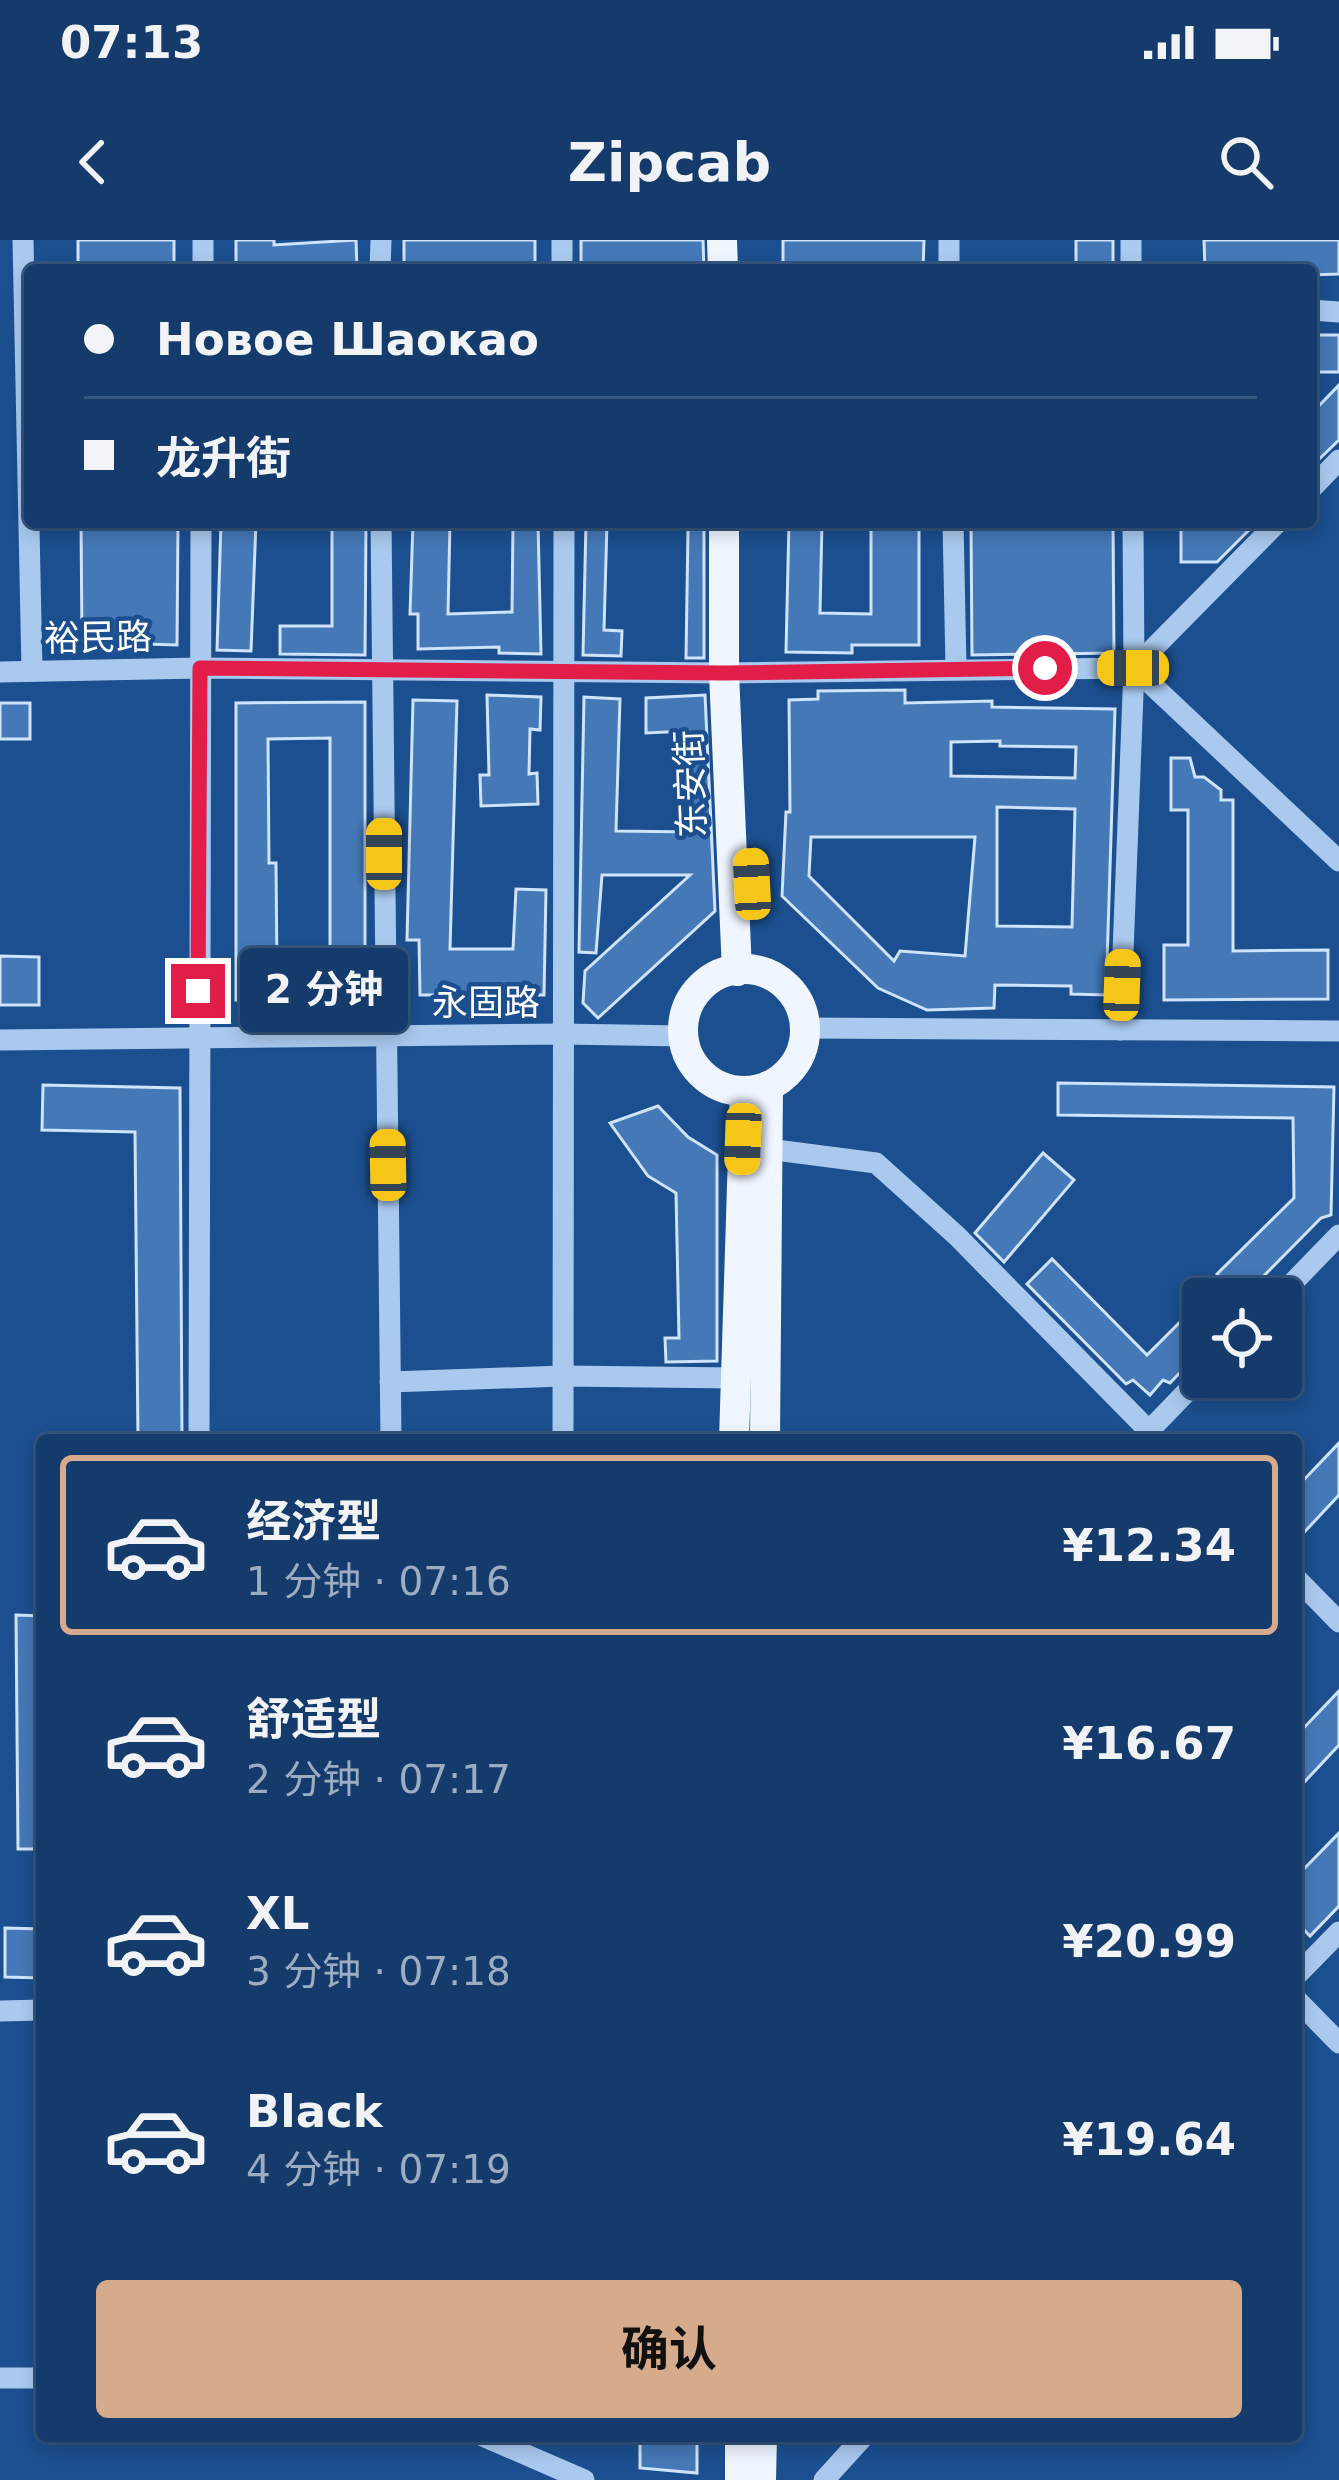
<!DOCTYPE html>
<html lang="zh">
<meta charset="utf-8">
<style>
:root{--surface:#143b6b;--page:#1d4271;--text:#f1f3f6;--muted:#9dadc1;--line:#33557e;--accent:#d6ab8b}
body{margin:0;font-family:"DejaVu Sans","Noto Sans SC",sans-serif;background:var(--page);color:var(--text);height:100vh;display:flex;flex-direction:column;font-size:45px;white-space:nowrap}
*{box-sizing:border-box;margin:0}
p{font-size:39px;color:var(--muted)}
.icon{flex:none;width:66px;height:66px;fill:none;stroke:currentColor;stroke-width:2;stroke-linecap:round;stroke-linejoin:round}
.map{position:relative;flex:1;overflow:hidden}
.drawer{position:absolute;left:36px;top:1194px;width:1266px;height:1008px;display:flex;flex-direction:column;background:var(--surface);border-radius:12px;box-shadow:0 6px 18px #0003,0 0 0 3px var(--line)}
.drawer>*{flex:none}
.guide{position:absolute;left:24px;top:24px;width:1293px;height:264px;border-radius:12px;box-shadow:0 6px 18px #0003,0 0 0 3px var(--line);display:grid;align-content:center;height:264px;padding:0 60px;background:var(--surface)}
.buttons{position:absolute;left:1182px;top:1038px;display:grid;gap:24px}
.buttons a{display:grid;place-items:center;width:120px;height:120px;border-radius:12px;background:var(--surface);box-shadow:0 6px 18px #0003,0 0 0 3px var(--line);font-size:60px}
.end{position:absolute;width:54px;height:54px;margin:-27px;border:15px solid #e11d48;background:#fff;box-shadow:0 0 0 6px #fff}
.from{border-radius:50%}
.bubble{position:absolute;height:84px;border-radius:12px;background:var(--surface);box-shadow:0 6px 18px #0003,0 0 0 3px var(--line);font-size:39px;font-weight:700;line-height:84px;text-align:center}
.car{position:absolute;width:36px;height:72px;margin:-36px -18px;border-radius:15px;box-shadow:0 0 9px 3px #0007;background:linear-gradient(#f5c518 24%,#345 0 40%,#f5c518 0 76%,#345 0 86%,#f5c518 0)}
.guide b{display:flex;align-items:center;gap:42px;height:114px;font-size:45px}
.guide b+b{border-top:3px solid var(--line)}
.guide i{width:30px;height:30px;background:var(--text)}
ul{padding:21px 0 0;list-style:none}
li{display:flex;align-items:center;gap:36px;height:180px;margin:0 24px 18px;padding:0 36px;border:6px solid transparent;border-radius:12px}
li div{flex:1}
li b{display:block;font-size:45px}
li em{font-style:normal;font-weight:700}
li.on{border-color:var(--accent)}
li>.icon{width:108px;height:108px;stroke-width:1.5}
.primary-button{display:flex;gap:24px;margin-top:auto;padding:24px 60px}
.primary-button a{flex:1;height:138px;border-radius:12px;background:var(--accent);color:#111;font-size:48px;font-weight:700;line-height:138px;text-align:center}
.status{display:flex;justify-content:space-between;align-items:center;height:84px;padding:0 60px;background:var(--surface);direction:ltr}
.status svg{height:33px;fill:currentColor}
header{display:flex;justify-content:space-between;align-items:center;height:156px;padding:0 60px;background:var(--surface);font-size:54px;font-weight:700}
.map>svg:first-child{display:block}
</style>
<div class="status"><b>07:13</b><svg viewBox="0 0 49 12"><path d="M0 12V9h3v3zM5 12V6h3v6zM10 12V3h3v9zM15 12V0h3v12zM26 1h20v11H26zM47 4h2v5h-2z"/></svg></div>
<header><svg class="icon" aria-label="back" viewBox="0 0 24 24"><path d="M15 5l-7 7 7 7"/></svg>Zipcab<svg class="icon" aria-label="search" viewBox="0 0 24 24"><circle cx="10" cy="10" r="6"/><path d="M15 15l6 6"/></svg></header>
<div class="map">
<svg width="1339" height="2240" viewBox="0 0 1339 2240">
<rect width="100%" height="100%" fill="#1b4f8f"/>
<!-- building -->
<g fill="#4478b7" stroke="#cfe3fa" stroke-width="3" fill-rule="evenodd">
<rect x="78" y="0" width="96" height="30"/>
<polygon points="236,0 274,0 274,5 356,0 357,30 236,30"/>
<rect x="404" y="0" width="131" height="30"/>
<polygon points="581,0 703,0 704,30 581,30"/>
<polygon points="783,0 924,0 923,30 783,30"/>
<rect x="1076" y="0" width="37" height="30"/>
<polygon points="1204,0 1339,0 1339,34 1311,35 1311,30 1205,30"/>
<rect x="1311" y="95" width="28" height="37"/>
<polygon points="1339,145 1339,200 1311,227 1311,174"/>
<polygon points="81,282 178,282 177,405 145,404 145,397 82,398"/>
<polygon points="221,282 256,282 251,411 217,410"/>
<polygon points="332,282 366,282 365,415 280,414 280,386 332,386"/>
<polygon points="413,282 450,282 448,374 512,372 513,282 538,282 541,414 499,413 499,407 418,409 418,374 410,374"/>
<polygon points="586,282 607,282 604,390 622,391 621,416 583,415"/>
<polygon points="789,282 822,282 820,373 871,374 871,282 919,282 919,405 852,405 852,413 786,412"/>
<polygon points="971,282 1113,282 1114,413 972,415"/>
<polygon points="1181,282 1257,282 1217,322 1181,322"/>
<polygon points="688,289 704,289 704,418 686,418"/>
<path d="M905,450V463L992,461V467L1115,469L1106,755L1071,754V746L995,745L994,768L927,770L878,748L782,656L786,572H790L789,460L818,459V451ZM1000,501V506L1076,507L1075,538L951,536V502ZM997,567L1075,569L1072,687L997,686ZM811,597H975L965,716L900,711L894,721L809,636Z"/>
<polygon points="487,455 541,457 540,490 530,489 529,534 537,533 538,564 481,566 480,535 489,535"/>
<polygon points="705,455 715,671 598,778 583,763 585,731 690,635 602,635 596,713 579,712 584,457 620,459 616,591 692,592 688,491 646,493 646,458"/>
<polygon points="413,460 457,461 450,709 513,709 516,649 546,650 544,755 420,755 419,700 407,700"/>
<path d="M365,462V758L236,760V463ZM330,498V729H277L276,623H269L268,499Z"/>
<rect x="0" y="463" width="30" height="36"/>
<polygon points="1171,518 1190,518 1195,537 1204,537 1221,550 1221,560 1233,560 1233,711 1328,710 1328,759 1164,760 1164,705 1188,705 1188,570 1171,570"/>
<polygon points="0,716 39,717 39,765 0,765"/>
<polygon points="1058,843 1334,847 1331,975 1321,978 1241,1059 1203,1059 1203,1109 1170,1143 1163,1140 1150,1155 1133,1140 1126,1144 1027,1044 1052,1019 1147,1115 1222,1040 1217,1034 1294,958 1293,878 1058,875"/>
<polygon points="43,845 180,848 182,1200 138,1200 135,892 42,890"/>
<polygon points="658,866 688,897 717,915 717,1121 666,1122 665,1098 679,1098 676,953 648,936 610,883"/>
<polygon points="1043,913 1074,940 1004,1022 975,993"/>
<polygon points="1339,1203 1339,1255 1296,1301 1296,1248"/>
<polygon points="16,1375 42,1376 42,1609 18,1609"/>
<polygon points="1339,1451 1339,1505 1296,1551 1296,1496"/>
<polygon points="1339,1593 1339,1666 1310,1696 1296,1682 1296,1637"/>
<polygon points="5,1688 42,1689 42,1738 5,1737"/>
<polygon points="640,2196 697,2196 697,2233 640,2228"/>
</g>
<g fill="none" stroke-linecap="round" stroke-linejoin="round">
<!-- minor -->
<g stroke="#a9c9ee" stroke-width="21">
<polyline points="23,0 32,431"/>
<polyline points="562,0 562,30"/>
<polyline points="949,0 949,30"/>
<polyline points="1131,0 1131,30"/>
<polyline points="203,30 203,0"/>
<polyline points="380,30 381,0"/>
<polyline points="1311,70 1339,72"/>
<polyline points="1311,249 1339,220"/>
<polyline points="381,282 391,1200"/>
<polyline points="953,282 956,428"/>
<polyline points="1134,428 1339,621"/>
<polyline points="1134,428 1278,282"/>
<polyline points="0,432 200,428 724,433 1134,428"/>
<polyline points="805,788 1339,791"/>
<polyline points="1120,790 1134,428 1133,282"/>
<polyline points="0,800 562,794 684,796"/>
<polyline points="768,909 876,923 957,996 1158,1200"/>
<polyline points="1277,1059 1339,995"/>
<polyline points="390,1142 563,1136 736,1138"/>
<polyline points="1141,1199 1203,1135"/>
<polyline points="199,1200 201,282"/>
<polyline points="563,1200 564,282"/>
<polyline points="1296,1338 1339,1382"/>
<polyline points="1296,1736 1339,1692"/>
<polyline points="1296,1759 1339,1803"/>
<polyline points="0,1771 42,1770"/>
<polyline points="0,2138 42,2138"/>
<polyline points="483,2196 584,2240"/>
<polyline points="824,2240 864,2196"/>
</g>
<!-- major -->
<g stroke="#f0f6ff" stroke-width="30">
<polyline points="722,0 723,30"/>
<polyline points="724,282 724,433 737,731"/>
<circle cx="744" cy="790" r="61"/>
<polyline points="734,1200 745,851"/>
<polyline points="765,1200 768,846"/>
<polyline points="740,2196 740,2240"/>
<polyline points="761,2240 762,2196"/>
</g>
</g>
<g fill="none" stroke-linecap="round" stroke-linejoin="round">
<!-- route -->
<polyline stroke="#e11d48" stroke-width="15" points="198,751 200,428 724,433 1045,428"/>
</g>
<g text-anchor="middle" stroke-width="9" stroke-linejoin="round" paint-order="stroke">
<!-- street labels -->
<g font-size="36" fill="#fff" stroke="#1b4f8f">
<text transform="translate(98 397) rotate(-1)" y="13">裕民路</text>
<text transform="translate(690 544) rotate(-92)" y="13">东安街</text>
<text x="486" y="775">永固路</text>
</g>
</g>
</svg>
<div class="buttons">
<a><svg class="icon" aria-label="locate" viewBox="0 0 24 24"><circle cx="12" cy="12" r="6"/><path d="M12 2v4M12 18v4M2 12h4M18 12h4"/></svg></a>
</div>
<i class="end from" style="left:1045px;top:428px"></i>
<i class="end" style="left:198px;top:751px"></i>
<div class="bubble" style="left:240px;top:708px;width:168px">2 分钟</div>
<i class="car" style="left:1133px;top:428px;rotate:270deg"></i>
<i class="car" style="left:384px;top:614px;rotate:0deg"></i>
<i class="car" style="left:752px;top:644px;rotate:357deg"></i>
<i class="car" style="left:1122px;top:745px;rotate:2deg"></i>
<i class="car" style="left:743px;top:899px;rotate:182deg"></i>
<i class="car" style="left:388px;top:925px;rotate:359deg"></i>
<div class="guide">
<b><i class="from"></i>Новое Шаокао</b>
<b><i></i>龙升街</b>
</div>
<section class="drawer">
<ul>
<li class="on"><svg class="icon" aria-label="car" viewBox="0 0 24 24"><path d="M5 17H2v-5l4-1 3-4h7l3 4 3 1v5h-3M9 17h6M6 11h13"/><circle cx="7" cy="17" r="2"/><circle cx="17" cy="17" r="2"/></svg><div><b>经济型</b><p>1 分钟 · 07:16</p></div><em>¥12.34</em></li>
<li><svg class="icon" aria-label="car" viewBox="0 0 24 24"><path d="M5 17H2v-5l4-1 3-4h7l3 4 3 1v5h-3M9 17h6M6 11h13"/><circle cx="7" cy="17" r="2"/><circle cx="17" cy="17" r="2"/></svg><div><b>舒适型</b><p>2 分钟 · 07:17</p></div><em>¥16.67</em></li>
<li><svg class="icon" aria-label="car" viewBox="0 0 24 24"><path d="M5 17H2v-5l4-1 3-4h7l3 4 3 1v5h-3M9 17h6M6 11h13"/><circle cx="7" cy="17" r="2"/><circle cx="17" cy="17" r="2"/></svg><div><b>XL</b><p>3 分钟 · 07:18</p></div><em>¥20.99</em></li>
<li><svg class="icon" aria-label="car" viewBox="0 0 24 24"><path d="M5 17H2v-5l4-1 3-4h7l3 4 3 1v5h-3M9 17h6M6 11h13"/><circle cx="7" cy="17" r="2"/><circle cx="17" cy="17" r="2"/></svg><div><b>Black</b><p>4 分钟 · 07:19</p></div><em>¥19.64</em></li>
</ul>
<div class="primary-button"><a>确认</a></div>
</section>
</div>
